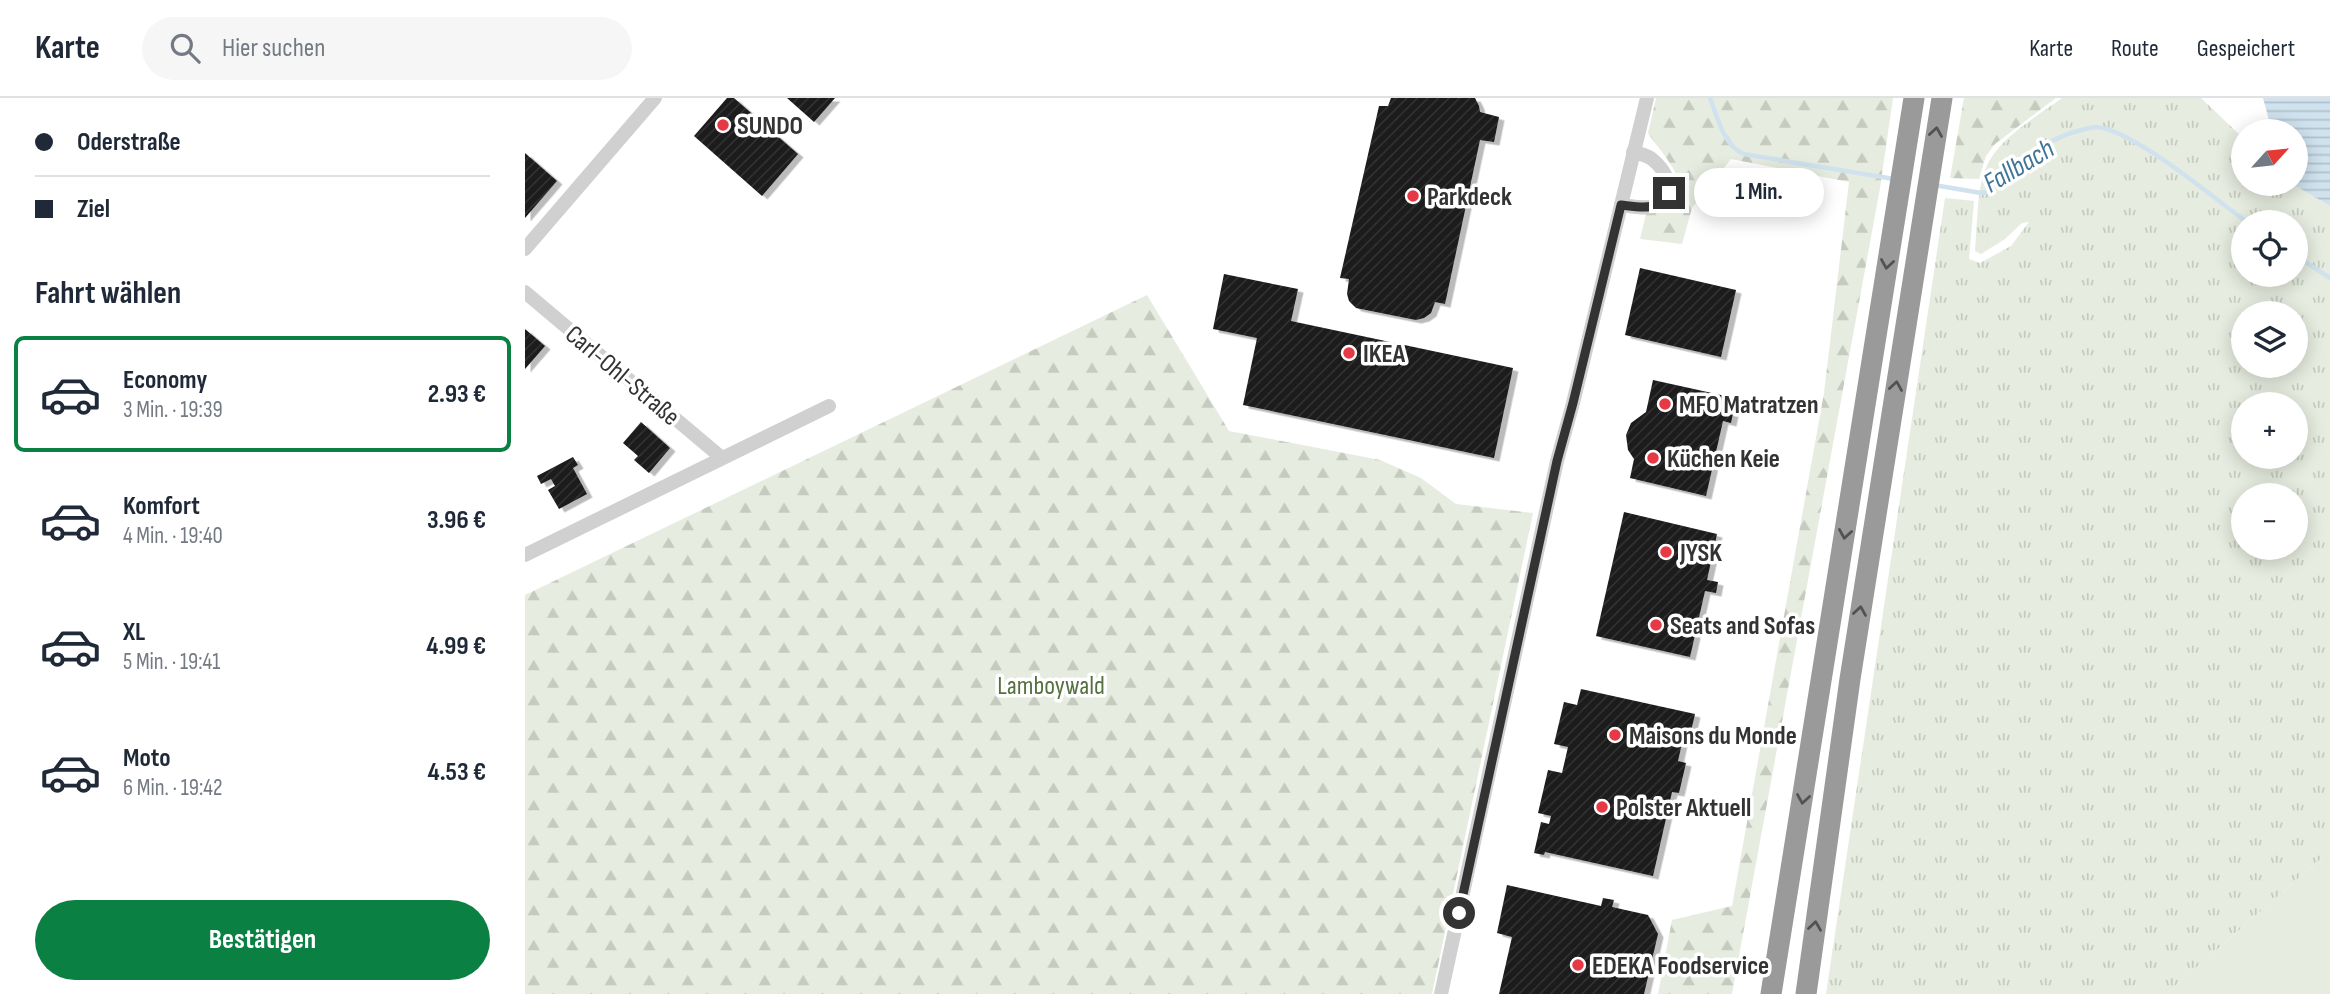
<!DOCTYPE html>
<html lang="de">
<meta charset="utf-8">
<style>
:root{--surface:#fff;--page:#f6f6f7;--text:#1f2937;--muted:#747a83;--line:#e0e1e3;--accent:#0b8043}
body{margin:0;font-family:"Sofia Sans Condensed",sans-serif;background:var(--page);color:var(--text);height:100vh;display:flex;flex-direction:column;font-size:26px;white-space:nowrap}
*{box-sizing:border-box;margin:0}
p{font-size:23px;color:var(--muted)}
.icon{flex:none;width:38px;height:38px;fill:none;stroke:currentColor;stroke-width:2;stroke-linecap:round;stroke-linejoin:round}
.map{position:relative;flex:1;overflow:hidden}
.details{display:flex;flex-direction:column;background:var(--surface);width:525px}
.details>*{flex:none}
.guide{display:grid;align-content:center;height:154px;padding:0 35px;background:var(--surface)}
.needle{width:46px;rotate:63deg}
.fabs{position:absolute;left:1706px;top:21px;display:grid;gap:14px}
.fabs a{display:grid;place-items:center;width:77px;height:77px;border-radius:50%;background:var(--surface);box-shadow:0 4px 18px #0003;font-size:35px}
.end{position:absolute;width:32px;height:32px;margin:-16px;border:9px solid #333;background:#fff;box-shadow:0 0 0 4px #fff}
.from{border-radius:50%}
.bubble{position:absolute;height:49px;border-radius:24px;background:var(--surface);box-shadow:0 4px 18px #0003;font-size:23px;font-weight:700;line-height:49px;text-align:center}
.guide b{display:flex;align-items:center;gap:24px;height:66px;font-size:26px}
.guide b+b{border-top:2px solid var(--line)}
.guide i{width:18px;height:18px;background:var(--text)}
ul{padding:0;list-style:none}
li{display:flex;align-items:center;gap:21px;height:116px;margin:0 14px 10px;padding:0 21px;border:4px solid transparent;border-radius:10px}
li div{flex:1}
li b{display:block;font-size:26px}
li em{font-style:normal;font-weight:700}
li.on{border-color:var(--accent)}
li>.icon{width:63px;height:63px;stroke-width:1.5}
h2{padding:0 35px;font-size:32px;line-height:84px}
.cta{display:flex;gap:14px;margin-top:auto;padding:14px 35px}
.cta a{flex:1;height:80px;border-radius:42px;background:var(--accent);color:#fff;font-size:28px;font-weight:700;line-height:80px;text-align:center}
header{display:flex;align-items:center;gap:42px;box-sizing:border-box;height:98px;padding:0 35px;background:var(--surface);border-bottom:2px solid var(--line)}
header strong{font-size:33px}
nav{display:flex;gap:38px;margin-inline-start:auto;font-size:24px}
.search{width:490px;height:63px;background:var(--page);display:flex;align-items:center;gap:18px;box-sizing:border-box;padding:0 24px;border-radius:38px;color:var(--muted);font-size:26px}
main{display:flex;flex:1;min-height:0}
.map>svg:first-child{display:block}
</style>
<header>
<strong>Karte</strong>
<div class="search"><svg class="icon" aria-label="search" viewBox="0 0 24 24"><circle cx="10" cy="10" r="6"/><path d="M15 15l6 6"/></svg>Hier suchen</div>
<nav><a>Karte</a><a>Route</a><a>Gespeichert</a></nav>
</header>
<main>
<section class="details">
<div class="guide">
<b><i class="from"></i>Oderstraße</b>
<b><i></i>Ziel</b>
</div>
<h2>Fahrt wählen</h2>
<ul>
<li class="on"><svg class="icon" aria-label="car" viewBox="0 0 24 24"><path d="M5 17H2v-5l4-1 3-4h7l3 4 3 1v5h-3M9 17h6M6 11h13"/><circle cx="7" cy="17" r="2"/><circle cx="17" cy="17" r="2"/></svg><div><b>Economy</b><p>3 Min. · 19:39</p></div><em>2.93 €</em></li>
<li><svg class="icon" aria-label="car" viewBox="0 0 24 24"><path d="M5 17H2v-5l4-1 3-4h7l3 4 3 1v5h-3M9 17h6M6 11h13"/><circle cx="7" cy="17" r="2"/><circle cx="17" cy="17" r="2"/></svg><div><b>Komfort</b><p>4 Min. · 19:40</p></div><em>3.96 €</em></li>
<li><svg class="icon" aria-label="car" viewBox="0 0 24 24"><path d="M5 17H2v-5l4-1 3-4h7l3 4 3 1v5h-3M9 17h6M6 11h13"/><circle cx="7" cy="17" r="2"/><circle cx="17" cy="17" r="2"/></svg><div><b>XL</b><p>5 Min. · 19:41</p></div><em>4.99 €</em></li>
<li><svg class="icon" aria-label="car" viewBox="0 0 24 24"><path d="M5 17H2v-5l4-1 3-4h7l3 4 3 1v5h-3M9 17h6M6 11h13"/><circle cx="7" cy="17" r="2"/><circle cx="17" cy="17" r="2"/></svg><div><b>Moto</b><p>6 Min. · 19:42</p></div><em>4.53 €</em></li>
</ul>
<div class="cta"><a>Bestätigen</a></div>
</section>
<div class="map">
<svg width="1805" height="896" viewBox="0 0 1805 896">
<defs>
<pattern id="grass-tufts" width="24" height="20" patternUnits="userSpaceOnUse" patternTransform="scale(1.75)"><rect width="24" height="20" fill="#e6ecdf"/><path d="M3 7l-1-3M5 7V3M7 7l1-3M15 17l-1-3M17 17v-4M19 17l1-3" fill="none" stroke="#c6cbc0"/></pattern>
<pattern id="forest-firs" width="22" height="20" patternUnits="userSpaceOnUse" patternTransform="scale(1.75)"><rect width="22" height="20" fill="#e6ecdf"/><path d="M5 1l3.5 6h-7zM16 11l3.5 6h-7z" fill="#c6cbc0"/></pattern>
<pattern id="water-rules" width="6" height="5" patternUnits="userSpaceOnUse" patternTransform="scale(1.75)"><rect width="6" height="5" fill="#cfe2ee"/><path d="M0 2.5h6" fill="none" stroke="#b2c2cd"/></pattern>
<pattern id="building-hatch" width="6" height="6" patternUnits="userSpaceOnUse" patternTransform="scale(1.75)"><rect width="6" height="6" fill="#1a1a1a"/><path d="M-1 1l2-2M0 6l6-6M5 7l2-2" fill="none" stroke="#333"/></pattern>
<filter id="shadow"><feDropShadow dx="5.5" dy="3.5" stdDeviation="0" flood-color="#0004"/></filter>
</defs>
<rect width="100%" height="100%" fill="#fff"/>
<!-- grass -->
<path fill="url(#grass-tufts)" fill-rule="evenodd" d="M1537,0H1676L1718,40V86H1767L1805,108V753L1641,896H1301L1420,100L1449,103L1444,161L1455,165L1486,148L1504,124L1497,125L1480,141L1456,156L1450,153C1452,131 1452,98 1458,78C1468,42 1509,21 1537,0ZM1718,124H1771V177H1718ZM1718,215H1771V268H1718ZM1718,306H1771V359H1718ZM1718,397H1771V450H1718Z"/>
<!-- forest -->
<g fill="url(#forest-firs)">
<path d="M1131,0H1368L1355,90L1207,896H1133L1147,822L1207,808L1299,295L1324,84L1206,61L1167,110L1157,146L1115,141L1121,116L1144,111C1148,105 1153,98 1154,90C1156,74 1132,49 1123,35Z"/>
<polygon points="1439,0 1531,0 1470,46 1461,58 1454,81 1425,80"/>
<polygon points="622,197 704,333 855,362 896,380 931,406 1008,415 907,896 0,896 0,497"/>
</g>
<!-- park -->
<polygon fill="#e6ecdf" points="1805,753 1805,896 1641,896"/>
<!-- water -->
<polygon fill="url(#water-rules)" points="1738,0 1805,0 1805,108 1767,86 1771,86 1771,33 1747,33"/>
<g fill="none" stroke-linecap="round" stroke-linejoin="round">
<!-- stream -->
<g stroke="#cfe2ee" stroke-width="4.5">
<path d="M1185,0C1193,20 1198,47 1219,56L1369,81"/>
<path d="M1409,87L1456,95L1464,94C1492,67 1518,41 1556,32C1561,31 1567,29 1572,29C1610,33 1688,100 1722,124"/>
<polyline points="1771,158 1805,180"/>
</g>
</g>
<!-- building -->
<g fill="url(#building-hatch)" filter="url(#shadow)">
<polygon points="202,0 209,0 273,56 237,98 169,38"/>
<polygon points="262,0 310,0 289,24"/>
<polygon points="866,0 950,0 954,8 955,14 974,19 969,44 955,42 920,206 910,204 906,215 899,220 891,222 831,210 824,203 822,196 824,181 815,180 854,8 863,8"/>
<polygon points="0,55 32,83 0,120"/>
<polygon points="1115,170 1211,192 1196,259 1100,237"/>
<polygon points="699,176 773,191 766,223 988,270 969,360 718,307 732,240 688,231"/>
<polygon points="0,231 20,248 0,271"/>
<polygon points="1128,282 1205,299 1202,313 1208,315 1206,325 1198,323 1181,398 1105,380 1109,361 1103,352 1101,337 1106,325 1121,314"/>
<polygon points="116,324 145,350 124,375 109,362 113,358 98,345"/>
<polygon points="48,359 53,367 48,370 62,396 34,411 23,392 30,388 26,381 16,386 12,378"/>
<polygon points="1099,414 1192,436 1182,482 1193,484 1191,495 1180,493 1165,559 1071,538"/>
<polygon points="1056,591 1170,616 1163,646 1157,645 1153,663 1161,665 1154,695 1147,694 1128,778 1020,754 1019,757 1009,755 1016,724 1024,726 1026,718 1013,715 1023,672 1037,675 1043,649 1029,646 1039,604 1052,607"/>
<polygon points="982,787 1076,808 1078,800 1089,802 1087,809 1123,817 1133,836 1119,896 974,896 987,839 972,835"/>
</g>
<g fill="none" stroke-linecap="round" stroke-linejoin="round">
<!-- minor -->
<g stroke="#d0d0d0" stroke-width="14">
<path d="M1096,107C1107,108 1122,112 1134,107C1155,98 1140,71 1128,62C1123,57 1115,56 1108,54"/>
<polyline points="0,151 130,0"/>
<polyline points="0,194 197,360"/>
<polyline points="0,457 304,308"/>
<polyline points="916,896 1032,363 1048,305 1122,0"/>
</g>
<!-- highway -->
<g stroke="#9a9a9a" stroke-width="21">
<polyline points="1246,896 1389,0"/>
<polyline points="1281,896 1325,581 1417,0"/>
</g>
</g>
<!-- one-way arrows -->
<defs><path id="oneway-chevron" d="M-2-3.5L2.5 0L-2 3.5" fill="none" stroke-width="1.6" stroke-linecap="round" stroke-linejoin="round" transform="scale(1.75)"/></defs>
<g stroke="#525252">
<use href="#oneway-chevron" transform="translate(1411 34) rotate(-81)"/>
<use href="#oneway-chevron" transform="translate(1362 166) rotate(99)"/>
<use href="#oneway-chevron" transform="translate(1371 288) rotate(-81)"/>
<use href="#oneway-chevron" transform="translate(1320 436) rotate(99)"/>
<use href="#oneway-chevron" transform="translate(1335 513) rotate(-81)"/>
<use href="#oneway-chevron" transform="translate(1278 701) rotate(99)"/>
<use href="#oneway-chevron" transform="translate(1290 828) rotate(-82)"/>
</g>
<g fill="none" stroke-linecap="round" stroke-linejoin="round">
<!-- route -->
<path stroke="#333" stroke-width="9" d="M934,815L1032,363L1048,305L1096,107C1114,109 1134,114 1144,95"/>
</g>
<!-- markers -->
<g fill="#e63946" stroke="#fff" stroke-width="2.5">
<circle cx="198" cy="27" r="7"/>
<circle cx="888" cy="98" r="7"/>
<circle cx="824" cy="255" r="7"/>
<circle cx="1140" cy="306" r="7"/>
<circle cx="1128" cy="360" r="7"/>
<circle cx="1141" cy="454" r="7"/>
<circle cx="1131" cy="527" r="7"/>
<circle cx="1090" cy="637" r="7"/>
<circle cx="1077" cy="709" r="7"/>
<circle cx="1053" cy="867" r="7"/>
</g>
<g text-anchor="middle" stroke-width="7" stroke-linejoin="round" paint-order="stroke">
<!-- poi labels -->
<g font-size="26" font-weight="bold" fill="#333" stroke="#fff" text-anchor="start">
<text x="212" y="36">SUNDO</text>
<text x="902" y="107">Parkdeck</text>
<text x="838" y="264">IKEA</text>
<text x="1154" y="315">MFO Matratzen</text>
<text x="1142" y="369">Küchen Keie</text>
<text x="1155" y="463">JYSK</text>
<text x="1145" y="536">Seats and Sofas</text>
<text x="1104" y="646">Maisons du Monde</text>
<text x="1091" y="718">Polster Aktuell</text>
<text x="1067" y="876">EDEKA Foodservice</text>
</g>
<!-- street labels -->
<g font-size="26" fill="#333" stroke="#fff">
<text transform="translate(98 277) rotate(40)" y="9">Carl-Ohl-Straße</text>
</g>
<!-- park labels -->
<g font-size="26" fill="#56703f" stroke="#fff">
<text x="526" y="596">Lamboywald</text>
</g>
<!-- water labels -->
<g font-size="28" font-style="italic" fill="#3f7597" stroke="#fff">
<text transform="translate(1493 67) rotate(-31)" y="10">Fallbach</text>
</g>
</g>
</svg>
<div class="fabs">
<a><svg class="needle" viewBox="-14 -14 28 28"><path d="M0-13l5 13h-10z" fill="#e53935"/><path d="M0 13l5-13h-10z" fill="#747a83"/></svg></a>
<a><svg class="icon" aria-label="locate" viewBox="0 0 24 24"><circle cx="12" cy="12" r="6"/><path d="M12 2v4M12 18v4M2 12h4M18 12h4"/></svg></a>
<a><svg class="icon" aria-label="layers" viewBox="0 0 24 24"><path d="M12 4l9 5-9 5-9-5zM3 14l9 5 9-5"/></svg></a>
<a>+</a>
<a>−</a>
</div>
<i class="end from" style="left:934px;top:815px"></i>
<i class="end" style="left:1144px;top:95px"></i>
<div class="bubble" style="left:1169px;top:70px;width:130px">1 Min.</div>
</div>
</main>
